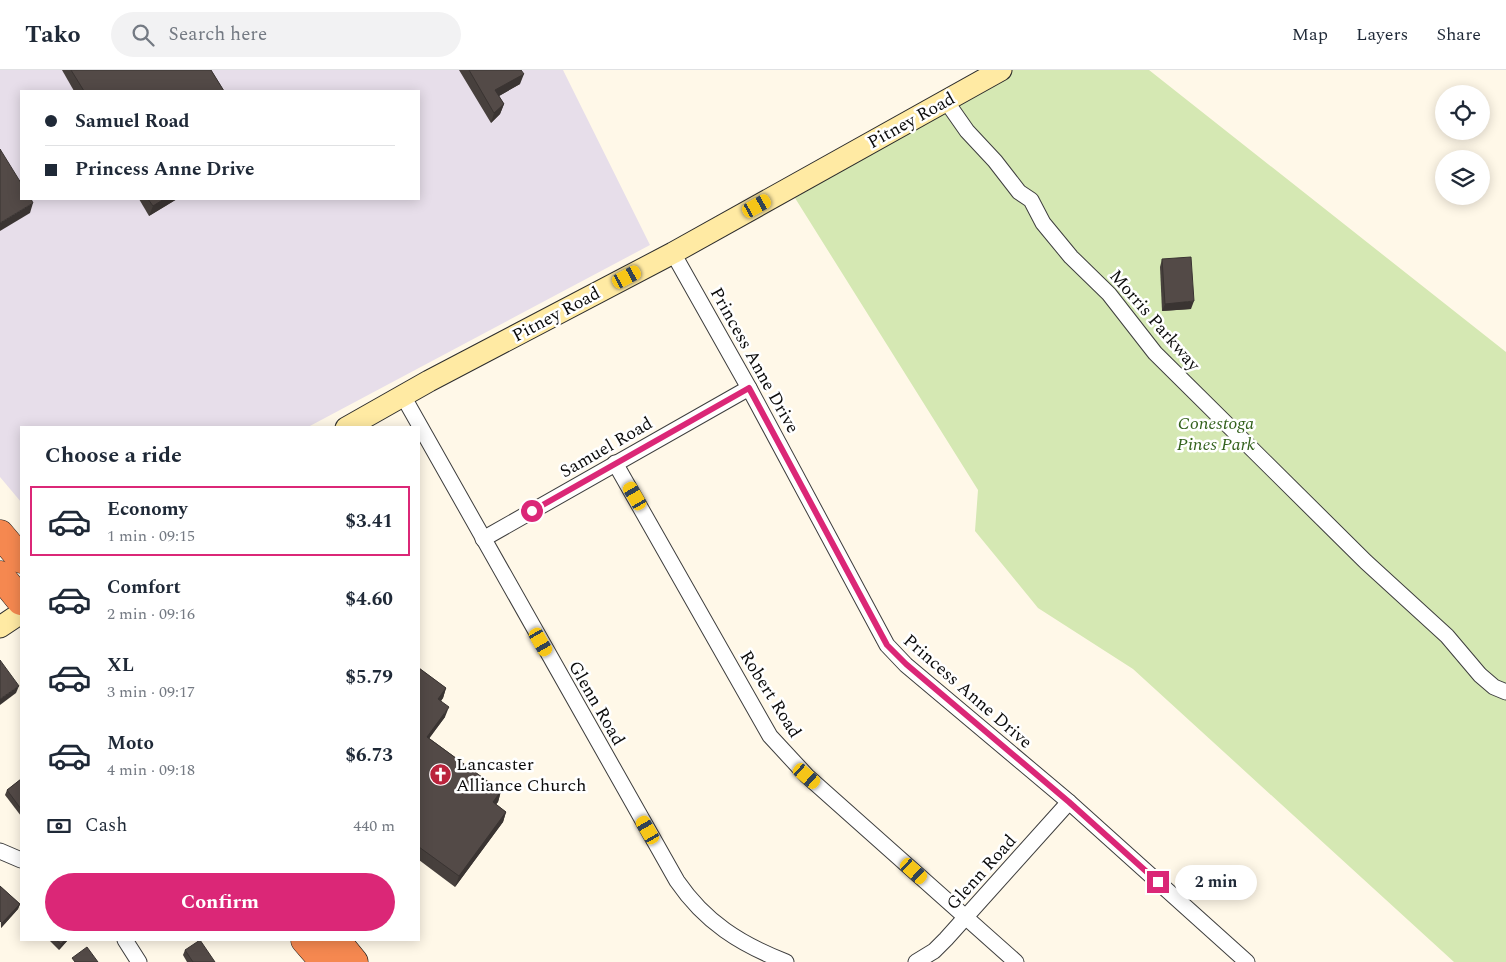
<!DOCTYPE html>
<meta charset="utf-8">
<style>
:root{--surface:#fff;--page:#f2f2f3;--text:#1f2937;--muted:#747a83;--line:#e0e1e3;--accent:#db2777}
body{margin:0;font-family:Spectral,serif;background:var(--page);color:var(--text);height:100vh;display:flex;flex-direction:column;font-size:19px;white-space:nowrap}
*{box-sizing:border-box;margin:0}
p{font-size:16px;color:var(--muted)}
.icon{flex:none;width:28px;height:28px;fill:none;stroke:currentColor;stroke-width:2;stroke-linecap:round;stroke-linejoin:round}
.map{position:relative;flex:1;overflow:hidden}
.side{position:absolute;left:20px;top:356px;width:400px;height:515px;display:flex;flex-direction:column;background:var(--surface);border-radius:0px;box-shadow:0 2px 12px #0003}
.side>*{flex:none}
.guide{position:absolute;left:20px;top:20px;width:400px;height:110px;border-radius:0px;box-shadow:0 2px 12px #0003;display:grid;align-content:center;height:110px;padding:0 25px;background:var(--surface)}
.tools{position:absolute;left:1435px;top:15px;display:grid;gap:10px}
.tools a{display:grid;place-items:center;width:55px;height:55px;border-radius:50%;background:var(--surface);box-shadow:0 2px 12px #0003;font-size:25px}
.end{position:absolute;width:22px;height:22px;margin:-11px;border:6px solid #db2777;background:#fff;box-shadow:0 0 0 2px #fff}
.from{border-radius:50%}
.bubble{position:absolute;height:35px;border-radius:18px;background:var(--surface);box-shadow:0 2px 12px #0003;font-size:16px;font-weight:700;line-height:35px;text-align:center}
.car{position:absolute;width:15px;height:30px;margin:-15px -8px;border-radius:6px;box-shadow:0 0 4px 1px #0007;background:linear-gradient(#f5c518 24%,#345 0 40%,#f5c518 0 76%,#345 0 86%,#f5c518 0)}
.guide b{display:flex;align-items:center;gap:18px;height:48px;font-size:19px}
.guide b+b{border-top:1px solid var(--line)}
.guide i{width:12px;height:12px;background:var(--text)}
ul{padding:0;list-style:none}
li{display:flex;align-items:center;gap:15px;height:70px;margin:0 10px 8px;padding:0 15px;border:2px solid transparent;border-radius:0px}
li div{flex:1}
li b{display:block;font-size:19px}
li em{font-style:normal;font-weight:700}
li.current{border-color:var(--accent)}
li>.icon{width:45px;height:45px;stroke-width:1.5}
h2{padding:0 25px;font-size:22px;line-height:60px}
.pay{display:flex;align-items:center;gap:12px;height:55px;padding:0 25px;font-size:19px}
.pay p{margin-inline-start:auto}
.cta{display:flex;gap:10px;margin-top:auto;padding:10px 25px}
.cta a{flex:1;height:58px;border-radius:30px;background:var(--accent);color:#fff;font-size:20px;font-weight:700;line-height:58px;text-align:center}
header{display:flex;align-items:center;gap:30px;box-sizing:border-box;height:70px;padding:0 25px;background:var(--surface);border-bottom:1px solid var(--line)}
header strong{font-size:24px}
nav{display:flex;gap:28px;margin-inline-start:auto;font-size:18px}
.search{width:350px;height:45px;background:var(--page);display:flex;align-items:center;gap:12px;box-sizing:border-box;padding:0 18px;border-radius:28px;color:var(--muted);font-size:19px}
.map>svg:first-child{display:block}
</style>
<header>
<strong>Tako</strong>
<div class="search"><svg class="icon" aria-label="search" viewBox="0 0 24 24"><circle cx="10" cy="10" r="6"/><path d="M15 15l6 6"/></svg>Search here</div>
<nav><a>Map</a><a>Layers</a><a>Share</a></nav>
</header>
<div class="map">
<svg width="1506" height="892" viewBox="0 0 1506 892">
<rect width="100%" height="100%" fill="#fff8e8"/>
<!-- industrial -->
<path fill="#e7deea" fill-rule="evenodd" d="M0,0H563L650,175L308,357L21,358V432L0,407ZM21,21H419V129H21Z"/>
<!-- green -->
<polygon fill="#d5e8b3" points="1007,0 1149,0 1506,282 1506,892 1454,892 1133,599 1038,538 975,461 978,420 795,128"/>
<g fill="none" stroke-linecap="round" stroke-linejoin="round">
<defs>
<g id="street">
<polyline points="946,31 967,61 995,91 1019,122 1031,130 1043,153 1071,187 1109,224 1155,283 1366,492 1447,566 1480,605 1494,617 1506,622"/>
<polyline points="673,183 749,318 887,575 906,595 1069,732 1247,892"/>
<path d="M403,326L677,811C705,852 740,874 786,892"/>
<polyline points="615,393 770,666 807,706 1016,892"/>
<polyline points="483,469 749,318"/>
<polyline points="0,781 21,790"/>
<polyline points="125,870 139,892"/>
<polyline points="916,892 934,881 946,869 1069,732"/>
</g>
<g id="secondary">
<polyline points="346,358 429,311 673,183 1001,0"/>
<polyline points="0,557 21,543"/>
</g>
<g id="highway">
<polyline points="0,464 21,489"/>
<polyline points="0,505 21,531"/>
<polyline points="305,870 324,892"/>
<polyline points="336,870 354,892"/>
</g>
</defs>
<!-- street casing -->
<use href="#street" stroke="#3e3e3e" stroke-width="17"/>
<!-- secondary casing -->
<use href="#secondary" stroke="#2d2d2d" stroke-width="23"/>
<!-- highway casing -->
<use href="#highway" stroke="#1c1c1c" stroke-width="29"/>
<!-- street -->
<use href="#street" stroke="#fff" stroke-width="15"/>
<!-- secondary -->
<use href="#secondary" stroke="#ffeaa3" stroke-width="21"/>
<!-- highway -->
<use href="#highway" stroke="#f58850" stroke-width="28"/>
</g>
<!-- wall -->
<g fill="#47403d">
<polygon points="62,0 211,0 224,21 74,21"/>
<polygon points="459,0 521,0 520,14 499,26 504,34 500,44 491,53"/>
<polygon points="139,129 177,129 149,146"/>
<polygon points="1162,189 1191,239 1162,241 1160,197"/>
<polygon points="419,598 446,618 443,628 441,631 445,647 429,668 501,721 498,732 496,734 506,742 503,752 455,817 419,790"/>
<polygon points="21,709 21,746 5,725 7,720"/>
<polygon points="0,816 20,834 18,839 1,858"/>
<polygon points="49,870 68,870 59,880"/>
<polygon points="185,880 215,892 187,892 183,885"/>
</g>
<!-- shaded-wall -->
<g fill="#3a3432">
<polygon points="524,4 520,14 492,30 495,20"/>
<polygon points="504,34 500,44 491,53 494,43"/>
<polygon points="164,129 177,129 149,146 153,136"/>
<polygon points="33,133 30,143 0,161 0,153"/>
<polygon points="1194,231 1191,239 1162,241 1165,234"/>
<polygon points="19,616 16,623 0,635 0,629"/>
<polygon points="446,618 443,628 435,639 438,629"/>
<polygon points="449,637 445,647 423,677 427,667"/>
<polygon points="501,721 498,732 490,742 493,732"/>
<polygon points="506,742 503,752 455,817 459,806"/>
<polygon points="20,834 18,839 1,858 2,853"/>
<polygon points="65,870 68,870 59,880 61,874"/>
</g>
<!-- building -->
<g fill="#534a47" stroke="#3a3432">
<polygon points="71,0 211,0 224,21 84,21"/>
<polygon points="469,0 521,0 524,4 495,20 504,34 494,43"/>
<polygon points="0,79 21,113 21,129 31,129 33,133 0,153"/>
<polygon points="148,129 164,129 153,136"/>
<polygon points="1191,187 1194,231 1165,234 1162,189"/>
<polygon points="0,590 19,616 0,629"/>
<polygon points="419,598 446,618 438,629 449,637 427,667 501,721 493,732 506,742 459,806 419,777"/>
<polygon points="21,709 21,739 7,720"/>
<polygon points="0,816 20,834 2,853 0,851"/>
<polygon points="56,870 65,870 61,874"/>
<polygon points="200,870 215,892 193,892 185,880"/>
<polygon points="87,877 98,892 75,892 72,888"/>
</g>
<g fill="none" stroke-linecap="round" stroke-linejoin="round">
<!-- route -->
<polyline stroke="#db2777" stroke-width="6" points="532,441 749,318 887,575 906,594 1069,732 1158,812"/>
</g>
<!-- icons -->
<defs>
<symbol id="church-disc" viewBox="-11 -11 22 22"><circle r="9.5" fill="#ba233c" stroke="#fff"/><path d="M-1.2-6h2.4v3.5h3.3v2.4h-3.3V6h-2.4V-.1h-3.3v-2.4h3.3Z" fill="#fff"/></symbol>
</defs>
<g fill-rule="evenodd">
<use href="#church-disc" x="428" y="692" width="25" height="25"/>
</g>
<g text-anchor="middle" stroke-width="5" stroke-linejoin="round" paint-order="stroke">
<!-- street labels -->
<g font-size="18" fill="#0b0b0b" stroke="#fff">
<text transform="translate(911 50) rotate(-29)" y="6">Pitney Road</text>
<text transform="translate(556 244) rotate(-28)" y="6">Pitney Road</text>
<text transform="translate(1155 250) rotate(49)" y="6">Morris Parkway</text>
<text transform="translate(755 290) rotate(61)" y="6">Princess Anne Drive</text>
<text transform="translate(606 377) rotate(-30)" y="6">Samuel Road</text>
<text transform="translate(968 621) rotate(41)" y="6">Princess Anne Drive</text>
<text transform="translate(771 624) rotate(58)" y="6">Robert Road</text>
<text transform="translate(597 633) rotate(60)" y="6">Glenn Road</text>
<text transform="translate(981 802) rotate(-48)" y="6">Glenn Road</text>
</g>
<!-- park labels -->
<g font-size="18" font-style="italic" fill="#33611c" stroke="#fff">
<text x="1216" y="359">Conestoga<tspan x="1216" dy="21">Pines Park</tspan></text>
</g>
<!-- poi labels -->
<g font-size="18" fill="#0b0b0b" stroke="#fff" text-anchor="start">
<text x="456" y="700">Lancaster<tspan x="456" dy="21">Alliance Church</tspan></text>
</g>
</g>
</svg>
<div class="tools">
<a><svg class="icon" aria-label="locate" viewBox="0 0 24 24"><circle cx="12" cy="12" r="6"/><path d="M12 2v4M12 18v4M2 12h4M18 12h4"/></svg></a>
<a><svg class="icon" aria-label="layers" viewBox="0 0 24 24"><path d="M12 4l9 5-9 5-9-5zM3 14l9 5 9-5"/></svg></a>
</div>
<i class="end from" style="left:532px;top:441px"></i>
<i class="end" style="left:1158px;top:812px"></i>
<div class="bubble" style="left:1175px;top:795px;width:82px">2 min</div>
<i class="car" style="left:757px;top:136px;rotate:61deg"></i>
<i class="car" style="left:627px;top:207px;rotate:62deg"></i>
<i class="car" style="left:635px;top:426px;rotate:330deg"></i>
<i class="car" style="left:541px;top:572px;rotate:150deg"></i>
<i class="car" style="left:807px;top:706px;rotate:131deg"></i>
<i class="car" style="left:648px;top:760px;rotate:330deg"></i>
<i class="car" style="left:914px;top:801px;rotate:132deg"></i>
<div class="guide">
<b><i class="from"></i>Samuel Road</b>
<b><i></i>Princess Anne Drive</b>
</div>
<section class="side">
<h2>Choose a ride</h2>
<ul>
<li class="current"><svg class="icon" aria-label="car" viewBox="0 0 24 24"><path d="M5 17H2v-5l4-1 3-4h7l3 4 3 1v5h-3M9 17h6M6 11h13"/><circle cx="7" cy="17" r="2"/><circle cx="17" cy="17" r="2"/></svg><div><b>Economy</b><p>1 min · 09:15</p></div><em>$3.41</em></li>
<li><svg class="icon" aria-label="car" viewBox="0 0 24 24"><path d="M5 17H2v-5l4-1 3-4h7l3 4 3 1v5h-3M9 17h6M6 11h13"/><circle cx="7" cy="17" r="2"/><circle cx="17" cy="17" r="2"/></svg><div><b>Comfort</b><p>2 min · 09:16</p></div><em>$4.60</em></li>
<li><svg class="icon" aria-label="car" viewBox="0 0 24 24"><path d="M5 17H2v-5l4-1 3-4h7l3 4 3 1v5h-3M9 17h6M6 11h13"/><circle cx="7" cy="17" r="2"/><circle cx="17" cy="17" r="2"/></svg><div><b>XL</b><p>3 min · 09:17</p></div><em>$5.79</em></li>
<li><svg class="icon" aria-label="car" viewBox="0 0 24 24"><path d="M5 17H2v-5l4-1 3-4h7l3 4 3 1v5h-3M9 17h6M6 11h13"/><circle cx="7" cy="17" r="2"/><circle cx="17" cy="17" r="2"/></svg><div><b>Moto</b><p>4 min · 09:18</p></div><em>$6.73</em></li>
</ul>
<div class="pay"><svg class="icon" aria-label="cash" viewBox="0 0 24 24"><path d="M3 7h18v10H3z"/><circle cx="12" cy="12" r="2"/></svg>Cash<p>440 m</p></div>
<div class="cta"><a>Confirm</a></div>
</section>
</div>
